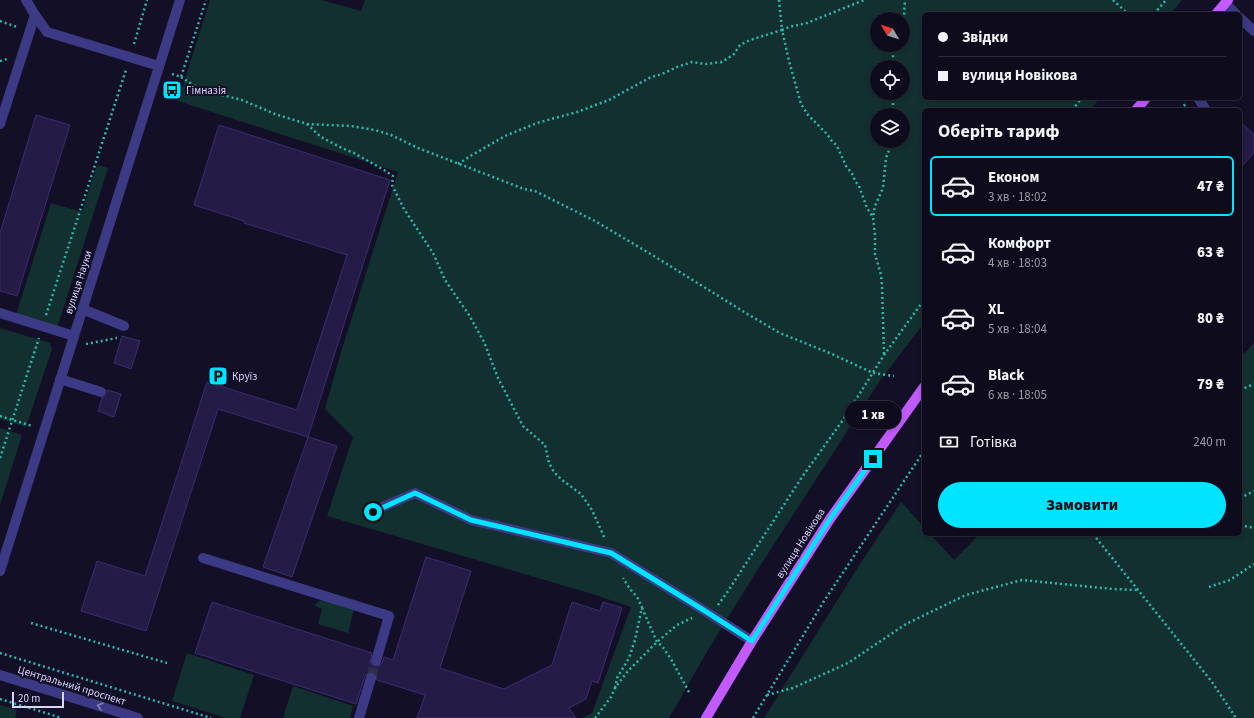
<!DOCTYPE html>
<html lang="uk">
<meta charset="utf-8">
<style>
:root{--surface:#0e0b1c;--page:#1c1929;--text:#f1f3f6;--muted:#9b9ba3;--line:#2e2b3b;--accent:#00e5ff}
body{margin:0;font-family:"Source Sans 3",sans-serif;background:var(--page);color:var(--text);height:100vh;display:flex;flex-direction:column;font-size:15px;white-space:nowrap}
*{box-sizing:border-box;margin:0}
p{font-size:13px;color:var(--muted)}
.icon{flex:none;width:22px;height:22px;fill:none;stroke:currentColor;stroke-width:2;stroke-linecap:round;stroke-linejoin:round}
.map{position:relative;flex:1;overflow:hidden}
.sheet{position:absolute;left:922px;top:108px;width:320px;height:428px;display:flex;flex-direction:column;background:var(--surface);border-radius:6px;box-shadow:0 2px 6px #0003,0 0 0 1px var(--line)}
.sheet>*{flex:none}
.banner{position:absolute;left:922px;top:12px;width:320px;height:88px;border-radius:6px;box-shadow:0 2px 6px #0003,0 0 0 1px var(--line);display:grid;align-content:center;height:88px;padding:0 16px;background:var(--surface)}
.needle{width:26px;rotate:309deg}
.controls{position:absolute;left:870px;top:12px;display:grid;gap:8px}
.controls a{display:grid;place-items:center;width:40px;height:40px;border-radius:50%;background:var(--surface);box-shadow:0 2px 6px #0003,0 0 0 1px var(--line);font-size:20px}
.scale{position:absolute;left:12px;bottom:10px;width:52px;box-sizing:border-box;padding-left:4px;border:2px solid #d9d4ff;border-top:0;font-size:11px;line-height:14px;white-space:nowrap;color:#d9d4ff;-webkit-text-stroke:3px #130f26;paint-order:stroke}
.end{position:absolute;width:18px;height:18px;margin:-9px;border:5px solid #00e5ff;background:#111;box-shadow:0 0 0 2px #111}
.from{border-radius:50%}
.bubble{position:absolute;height:28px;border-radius:14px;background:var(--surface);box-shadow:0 2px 6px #0003,0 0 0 1px var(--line);font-size:13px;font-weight:800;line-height:28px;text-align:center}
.banner b{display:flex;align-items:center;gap:14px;height:38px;font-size:15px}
.banner b+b{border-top:1px solid var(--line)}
.banner i{width:10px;height:10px;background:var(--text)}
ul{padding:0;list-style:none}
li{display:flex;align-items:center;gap:12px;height:60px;margin:0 8px 6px;padding:0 8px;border:2px solid transparent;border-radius:6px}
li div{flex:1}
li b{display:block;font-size:15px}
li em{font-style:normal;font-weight:800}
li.current{border-color:var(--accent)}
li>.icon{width:36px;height:36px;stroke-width:1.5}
h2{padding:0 16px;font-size:18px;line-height:48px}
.pay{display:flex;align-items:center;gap:10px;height:44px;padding:0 16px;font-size:15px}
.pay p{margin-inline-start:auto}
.primary-button{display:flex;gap:8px;margin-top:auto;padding:8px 16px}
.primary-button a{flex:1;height:46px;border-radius:24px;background:var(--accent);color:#111;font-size:16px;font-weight:800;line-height:46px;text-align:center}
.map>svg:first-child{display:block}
</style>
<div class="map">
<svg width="1254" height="718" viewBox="0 0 1254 718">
<rect width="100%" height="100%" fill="#130f26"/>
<!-- green -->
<g fill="#12302f" fill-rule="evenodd">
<path d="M210,0H322L361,11L365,0H1182L1170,14H924V98H1100L1090,110H924V323L879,382L760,566L712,643L669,718H582L592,713L631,607L589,593L327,516L353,437L325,409L341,352L398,172L178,101ZM877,19H903V45H877ZM877,67H903V93H877ZM877,115H903V141H877Z"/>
<polygon points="97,165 108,168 57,328 16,315 51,203 82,212"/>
<polygon points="0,328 50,343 52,349 26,427 0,419"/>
<polygon points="1254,343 1254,718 764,718 858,567 901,502 924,527 924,534 930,534 954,560 980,534 1240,534 1240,350 1245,353"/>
<polygon points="0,428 22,435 0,505"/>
<polygon points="325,599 354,609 348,633 318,624 322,609 314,605 319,601"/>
<polygon points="187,653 254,675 240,718 226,718 172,701"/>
<polygon points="293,686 353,706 350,718 283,718"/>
<polygon points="0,705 17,710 15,718 0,718"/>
</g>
<!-- building -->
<g fill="#241b47" stroke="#3b2d73">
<polygon points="36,115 70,125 17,296 0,291 0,233"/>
<polygon points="1240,122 1254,134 1254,152 1240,169"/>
<polygon points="219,125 390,180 308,437 218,409 146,631 81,611 97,561 145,576 207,382 297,410 347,255 244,223 244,221 194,205"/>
<polygon points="122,336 140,341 131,369 114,363"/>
<polygon points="107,390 121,394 114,417 98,411 102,398 105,397 107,394"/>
<polygon points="308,437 337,446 292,577 263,567"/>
<polygon points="426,557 471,571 440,668 504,689 552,665 572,602 600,611 603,602 622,608 598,683 592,681 586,699 569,708 576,718 417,718 425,695 377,680 376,674 372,672 369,672 365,676 356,704 195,653 212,602 372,653 370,663 374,667 378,667 382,663 384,657 393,660"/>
</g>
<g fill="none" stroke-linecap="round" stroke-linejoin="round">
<!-- minor-tunnel -->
<polyline stroke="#312d47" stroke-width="10" stroke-dasharray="10 5" stroke-linecap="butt" points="371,678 376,661"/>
<!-- path -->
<g stroke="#2fb8b0" stroke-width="2.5" stroke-dasharray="2 3" stroke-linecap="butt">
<polyline points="779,0 782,30 789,27 807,23 864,0"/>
<polyline points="1113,0 1128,14"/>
<polyline points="1154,14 1166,0"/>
<polyline points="902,19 904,16 905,0"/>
<polyline points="0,21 17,27"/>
<polyline points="134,44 147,0"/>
<polyline points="0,61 7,59"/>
<polyline points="895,67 893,56 895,45"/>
<polyline points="172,74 181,77 206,0"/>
<polyline points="181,77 195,86 206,91 242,100 275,114 307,124 351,126 375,130 391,135 418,148 524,189 535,191 595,221 654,256 749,315 780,333 832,354 873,373 894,376"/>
<polyline points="892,93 893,100 893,115"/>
<polyline points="1072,110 1082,98"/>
<polyline points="1181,110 1186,103"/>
<polyline points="307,124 321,137 342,148 354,153 384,170 393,176 392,185 404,209 433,253 445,280 469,315 484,342 498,378 523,426 545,445 549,463 554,472 562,480 581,494 592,510 605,539"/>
<polyline points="458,164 472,155 505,136 537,123 577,112 609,100 651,77 662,74 677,67 692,62 706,64 722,62 734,54 740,45 750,40 782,30 789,61 801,104 808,115 827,134 831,140 837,146 846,166 853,175 855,181 859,186 867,208 873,217"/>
<polyline points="46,315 126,70"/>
<polyline points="86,344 117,338"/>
<polyline points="884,354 882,285 881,275 875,254 875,235 873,217 875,206 883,188 886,158 891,145 891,141"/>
<polyline points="1240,390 1254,384"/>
<polyline points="0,416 32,426"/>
<polyline points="0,458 39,338"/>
<polyline points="1240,498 1254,491"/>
<polyline points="1240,525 1254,528"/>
<polyline points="1093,534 1212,682 1236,718"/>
<polyline points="1209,587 1230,580 1254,564"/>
<polyline points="718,605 728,591 802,477 843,420 884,355 924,300"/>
<polyline points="642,608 657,642 662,646 671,659 690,694"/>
<polyline points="31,623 167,663"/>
<polyline points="0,653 211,718"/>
<polyline points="615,688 617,678 629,658 635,640 642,607 637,597 630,589 623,578"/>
<polyline points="767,695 793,688 848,663 906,624 966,595 1022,580 1113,589 1138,590"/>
<polyline points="0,699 62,718"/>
<polyline points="595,718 611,697 615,688 628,671 657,642 677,625 692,618"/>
<polyline points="753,718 824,601 924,451"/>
</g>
<!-- minor -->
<g stroke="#3d3a85" stroke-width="10">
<polyline points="26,0 35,15 47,32 159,66"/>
<polyline points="1225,3 1236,14"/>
<polyline points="1240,18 1254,31"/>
<polyline points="1198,98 1206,110"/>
<polyline points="0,124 35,15"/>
<polyline points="82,309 124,326"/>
<polyline points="0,313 74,336"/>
<polyline points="60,379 101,392"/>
<polyline points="373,511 415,493 471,520 611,553 705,611 752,641"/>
<polyline points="203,558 389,616 376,661"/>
<polyline points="0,571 180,0"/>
<polyline points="0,675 138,718"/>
<polyline points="359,718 371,678"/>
</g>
<!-- major -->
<g stroke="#c25bff" stroke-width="10">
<polyline points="1216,14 1228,0"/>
<polyline points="1136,110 1146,98"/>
<polyline points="706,718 752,641 830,519 924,387"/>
</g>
</g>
<!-- one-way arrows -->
<defs><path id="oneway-chevron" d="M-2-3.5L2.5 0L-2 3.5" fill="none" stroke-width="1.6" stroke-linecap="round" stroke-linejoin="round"/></defs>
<use stroke="#837fbc" href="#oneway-chevron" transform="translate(100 706) rotate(-163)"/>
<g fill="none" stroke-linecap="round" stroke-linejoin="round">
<!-- route -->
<polyline stroke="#00e5ff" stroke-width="5" points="373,512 415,493 471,520 611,553 705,611 752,641 830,519 873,459"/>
</g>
<!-- icons -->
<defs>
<symbol id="bus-square" viewBox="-11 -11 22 22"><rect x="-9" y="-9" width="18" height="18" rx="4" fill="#00e5ff" stroke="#130f26"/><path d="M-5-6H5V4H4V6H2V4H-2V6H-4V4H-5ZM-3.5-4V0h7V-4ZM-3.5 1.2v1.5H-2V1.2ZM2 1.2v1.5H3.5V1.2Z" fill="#111"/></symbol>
<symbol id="parking-square" viewBox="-11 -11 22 22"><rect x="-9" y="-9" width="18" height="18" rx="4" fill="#00e5ff" stroke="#130f26"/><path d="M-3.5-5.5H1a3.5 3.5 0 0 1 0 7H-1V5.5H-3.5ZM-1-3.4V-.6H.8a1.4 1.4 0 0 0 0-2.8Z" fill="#111"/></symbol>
</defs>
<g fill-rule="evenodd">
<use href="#bus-square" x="161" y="79" width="22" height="22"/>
<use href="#parking-square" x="207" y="365" width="22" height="22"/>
</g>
<g text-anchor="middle" stroke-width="4" stroke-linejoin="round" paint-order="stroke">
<!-- poi labels -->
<g font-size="11" fill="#d9d4ff" stroke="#130f26" text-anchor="start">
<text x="186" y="94">Гімназія</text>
<text x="232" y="380">Круїз</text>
</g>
<!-- street labels -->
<g font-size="11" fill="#d9d4ff" stroke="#130f26">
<text transform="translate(78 282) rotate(-72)" y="4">вулиця Науки</text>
<text transform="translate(800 543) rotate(-57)" y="4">вулиця Новікова</text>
<text transform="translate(72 685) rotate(17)" y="4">Центральний проспект</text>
</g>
</g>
</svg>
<div class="controls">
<a><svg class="needle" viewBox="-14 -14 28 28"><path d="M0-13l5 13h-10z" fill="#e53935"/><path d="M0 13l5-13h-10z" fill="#9b9ba3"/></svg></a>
<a><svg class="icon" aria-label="locate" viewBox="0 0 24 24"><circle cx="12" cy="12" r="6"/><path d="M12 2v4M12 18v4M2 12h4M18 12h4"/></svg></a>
<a><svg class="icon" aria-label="layers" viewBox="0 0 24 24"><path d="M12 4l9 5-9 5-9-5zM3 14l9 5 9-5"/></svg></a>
</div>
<div class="scale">20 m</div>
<i class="end from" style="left:373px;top:512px"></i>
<i class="end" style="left:873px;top:459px"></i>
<div class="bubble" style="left:845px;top:401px;width:56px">1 хв</div>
<div class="banner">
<b><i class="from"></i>Звідки</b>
<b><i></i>вулиця Новікова</b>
</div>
<section class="sheet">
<h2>Оберіть тариф</h2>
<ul>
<li class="current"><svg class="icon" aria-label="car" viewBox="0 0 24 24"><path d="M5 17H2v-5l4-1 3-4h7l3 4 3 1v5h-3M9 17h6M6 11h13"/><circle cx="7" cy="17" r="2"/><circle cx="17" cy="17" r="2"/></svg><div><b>Економ</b><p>3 хв · 18:02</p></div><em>47 ₴</em></li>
<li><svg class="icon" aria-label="car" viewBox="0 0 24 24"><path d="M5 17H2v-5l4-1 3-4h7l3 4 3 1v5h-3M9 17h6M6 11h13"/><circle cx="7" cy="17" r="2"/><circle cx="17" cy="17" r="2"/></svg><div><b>Комфорт</b><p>4 хв · 18:03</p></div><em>63 ₴</em></li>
<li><svg class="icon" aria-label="car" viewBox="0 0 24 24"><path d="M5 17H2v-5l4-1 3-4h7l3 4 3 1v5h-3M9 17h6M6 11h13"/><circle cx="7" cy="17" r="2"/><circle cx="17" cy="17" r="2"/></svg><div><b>XL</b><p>5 хв · 18:04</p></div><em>80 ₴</em></li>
<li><svg class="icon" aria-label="car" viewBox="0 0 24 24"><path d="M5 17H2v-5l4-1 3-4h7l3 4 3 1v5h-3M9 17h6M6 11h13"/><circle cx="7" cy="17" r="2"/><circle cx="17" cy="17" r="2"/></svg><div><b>Black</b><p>6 хв · 18:05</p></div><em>79 ₴</em></li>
</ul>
<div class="pay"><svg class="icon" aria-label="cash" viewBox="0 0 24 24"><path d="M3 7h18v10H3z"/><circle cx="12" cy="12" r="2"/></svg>Готівка<p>240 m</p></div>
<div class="primary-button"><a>Замовити</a></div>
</section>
</div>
